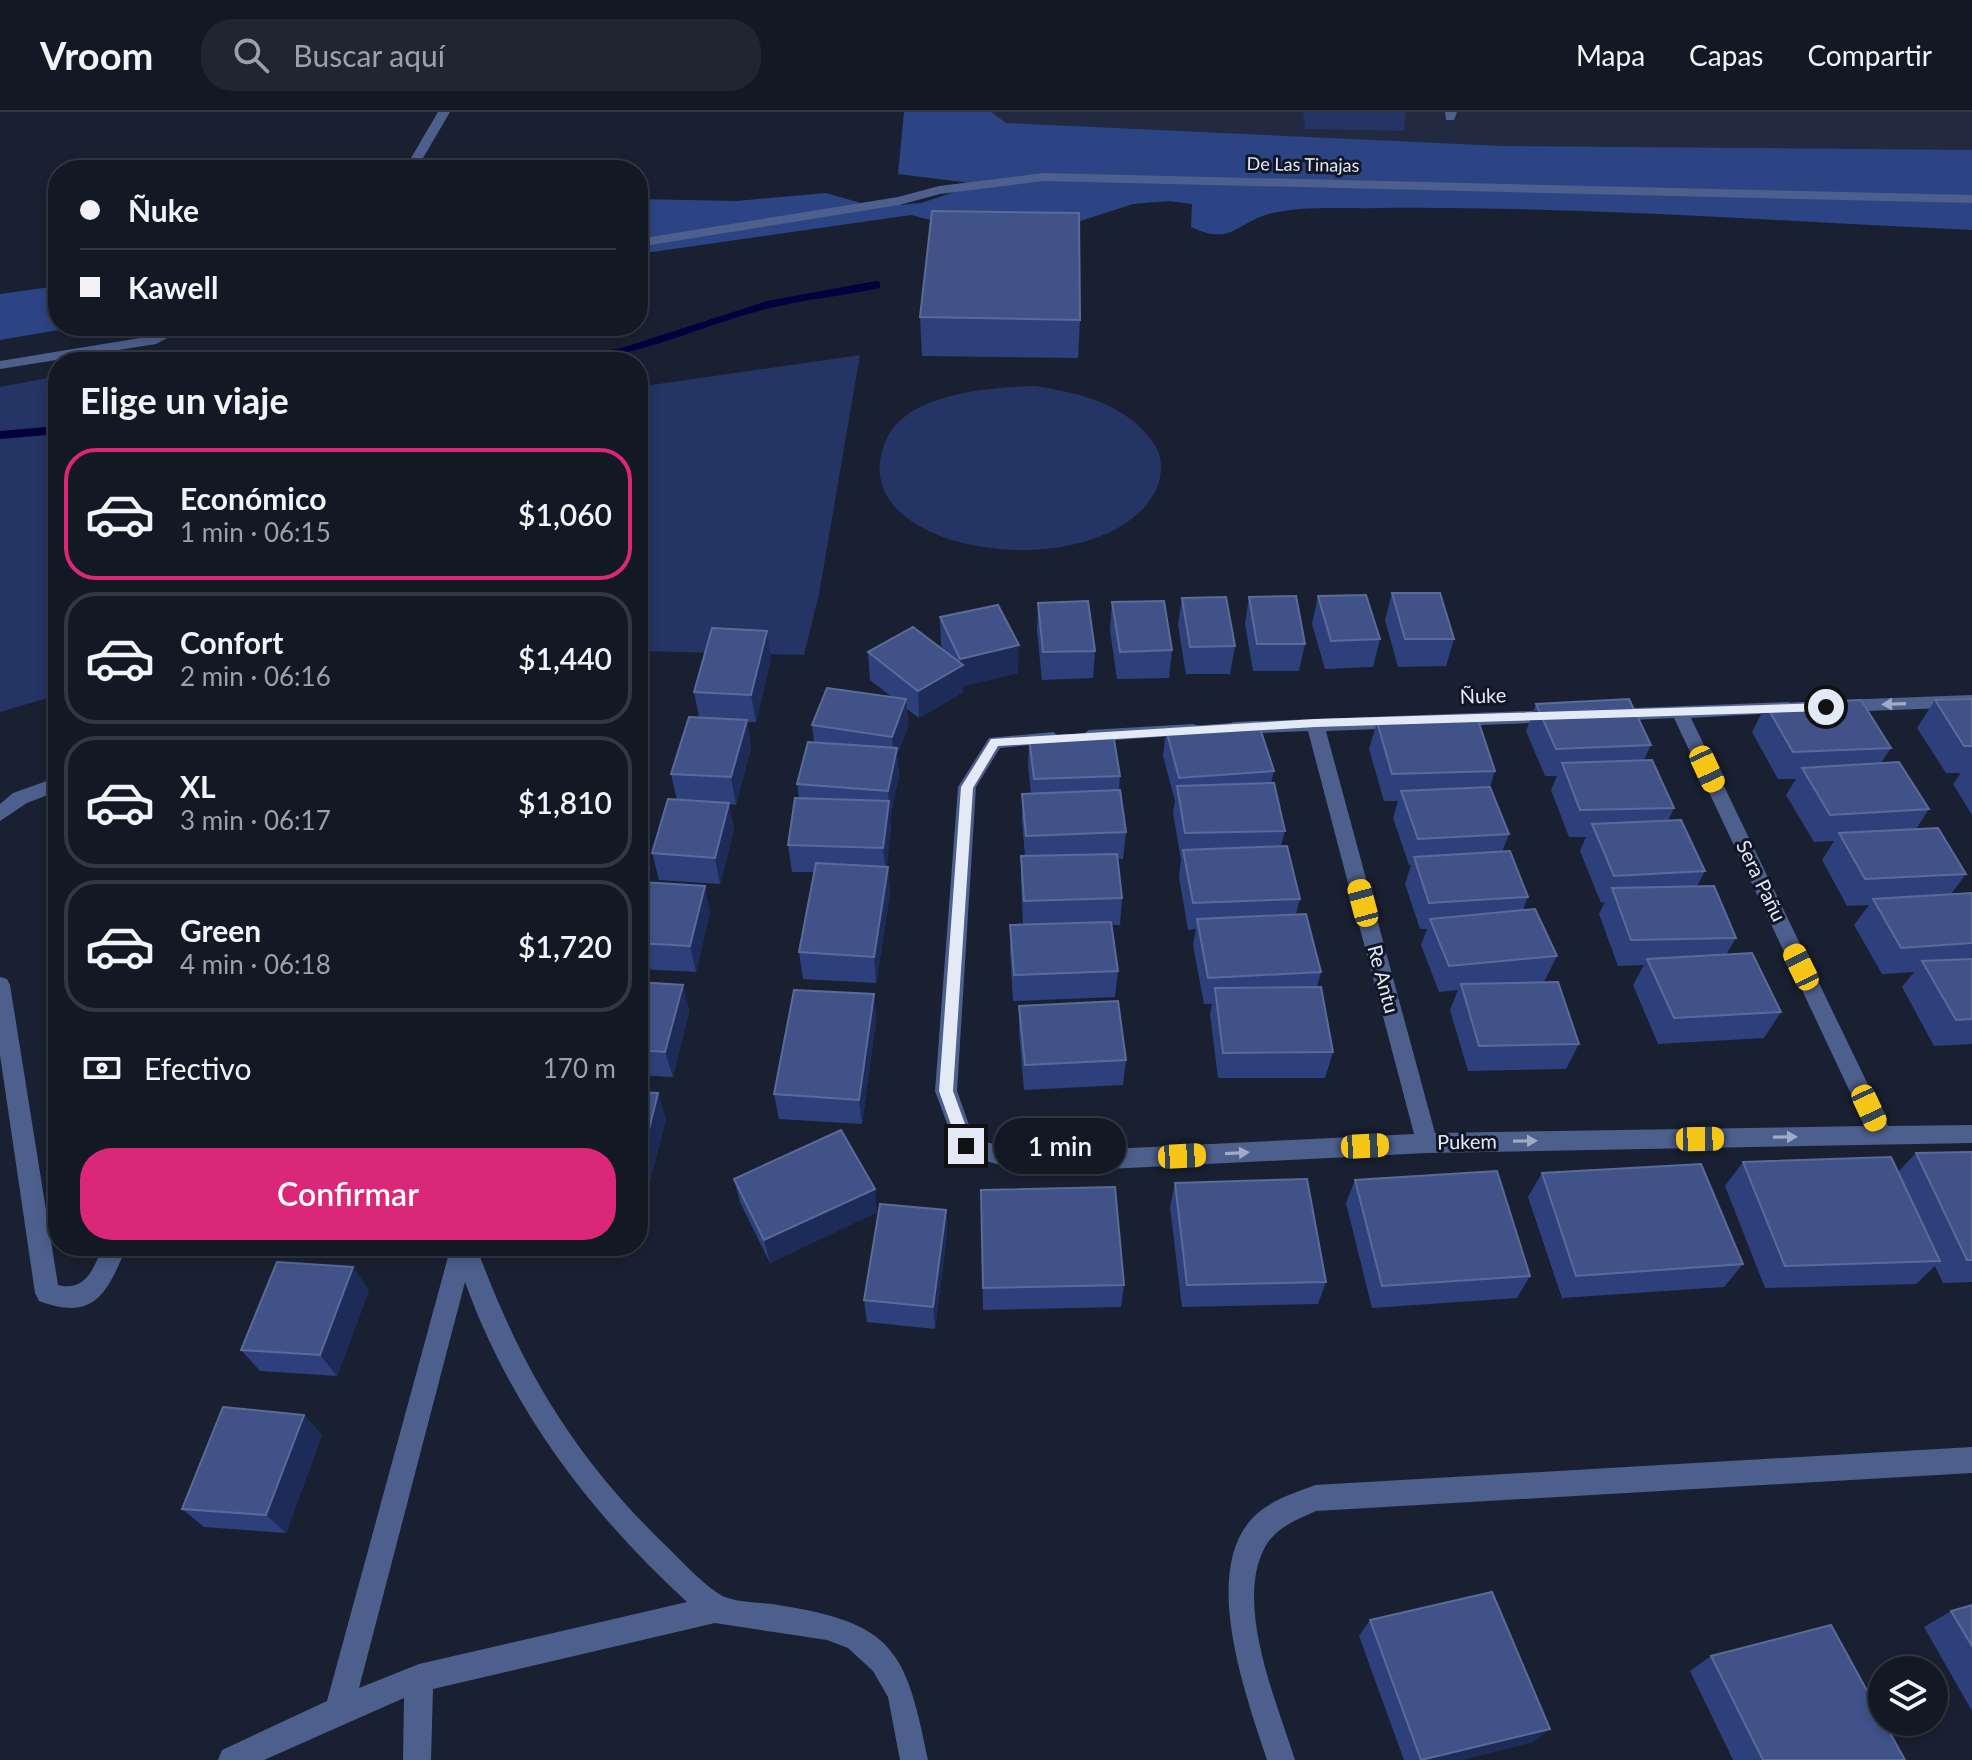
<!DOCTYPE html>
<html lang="es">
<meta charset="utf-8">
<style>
:root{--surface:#131825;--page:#202532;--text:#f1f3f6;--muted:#9da0a7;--line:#323742;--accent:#db2777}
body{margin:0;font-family:Lato,sans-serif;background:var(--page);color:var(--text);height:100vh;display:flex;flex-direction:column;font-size:30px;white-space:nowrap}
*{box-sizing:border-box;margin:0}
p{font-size:26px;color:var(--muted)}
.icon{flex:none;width:44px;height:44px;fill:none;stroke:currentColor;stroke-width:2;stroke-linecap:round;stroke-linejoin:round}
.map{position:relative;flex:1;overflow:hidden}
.drawer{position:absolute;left:48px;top:240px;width:600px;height:904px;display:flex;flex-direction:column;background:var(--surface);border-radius:32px;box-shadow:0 4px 12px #0003,0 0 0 2px var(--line)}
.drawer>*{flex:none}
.guide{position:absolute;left:48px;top:48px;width:600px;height:176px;border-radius:32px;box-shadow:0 4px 12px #0003,0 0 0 2px var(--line);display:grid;align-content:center;height:176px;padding:0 32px;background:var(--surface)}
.fabs{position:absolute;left:1868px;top:1544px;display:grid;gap:16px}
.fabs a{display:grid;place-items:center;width:80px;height:80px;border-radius:50%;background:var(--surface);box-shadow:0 4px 12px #0003,0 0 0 2px var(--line);font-size:40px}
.end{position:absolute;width:36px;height:36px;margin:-18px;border:10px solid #e4eaf5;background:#111;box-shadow:0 0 0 4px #111}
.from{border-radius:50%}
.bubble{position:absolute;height:56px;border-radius:28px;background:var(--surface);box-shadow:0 4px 12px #0003,0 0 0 2px var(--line);font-size:26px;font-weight:600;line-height:56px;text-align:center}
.car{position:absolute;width:24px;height:48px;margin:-24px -12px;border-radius:10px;box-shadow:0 0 6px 2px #0007;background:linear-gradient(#f5c518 24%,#345 0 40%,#f5c518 0 76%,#345 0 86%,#f5c518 0)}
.guide b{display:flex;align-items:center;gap:28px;height:76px;font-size:30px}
.guide b+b{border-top:2px solid var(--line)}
.guide i{width:20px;height:20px;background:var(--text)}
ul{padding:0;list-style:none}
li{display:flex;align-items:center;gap:24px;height:132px;margin:0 16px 12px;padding:0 16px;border:4px solid var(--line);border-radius:32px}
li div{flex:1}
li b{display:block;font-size:30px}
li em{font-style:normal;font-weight:600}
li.on{border-color:var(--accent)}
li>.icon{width:72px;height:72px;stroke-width:1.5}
h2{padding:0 32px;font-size:36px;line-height:96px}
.pay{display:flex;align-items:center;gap:20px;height:88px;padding:0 32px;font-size:30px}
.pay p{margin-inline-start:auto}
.primary-button{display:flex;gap:16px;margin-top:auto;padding:16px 32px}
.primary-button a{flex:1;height:92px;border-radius:32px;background:var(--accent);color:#fff;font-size:32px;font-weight:600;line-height:92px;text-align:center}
header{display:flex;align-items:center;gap:48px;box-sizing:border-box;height:112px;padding:0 40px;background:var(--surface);border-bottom:2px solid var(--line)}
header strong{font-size:38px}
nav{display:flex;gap:44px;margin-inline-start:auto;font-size:28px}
.search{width:560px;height:72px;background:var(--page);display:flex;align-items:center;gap:20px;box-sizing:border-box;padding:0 28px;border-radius:32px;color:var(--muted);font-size:30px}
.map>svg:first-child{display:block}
</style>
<header>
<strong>Vroom</strong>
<div class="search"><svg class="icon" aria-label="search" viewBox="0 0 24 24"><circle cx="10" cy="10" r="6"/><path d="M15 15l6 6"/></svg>Buscar aquí</div>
<nav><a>Mapa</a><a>Capas</a><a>Compartir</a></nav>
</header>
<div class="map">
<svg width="1972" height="1648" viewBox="0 0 1972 1648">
<rect width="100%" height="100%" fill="#192031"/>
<!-- built -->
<polygon fill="#212a40" points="931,0 1972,0 1972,62 926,42"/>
<!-- green -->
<g fill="#233465">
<polygon points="1303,0 1406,0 1404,19 1305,17"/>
<polygon points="860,243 819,482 804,543 638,539 638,275"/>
<polygon points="58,264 58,583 0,600 0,275"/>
<path d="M1036,274C1083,282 1129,292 1156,335C1163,346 1162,364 1157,376C1108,481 831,445 887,326C909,280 993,275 1036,274Z"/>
</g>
<!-- forest -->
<g fill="#2d4484">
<path d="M904,0H991L1006,11L1502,34L1972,38V118C1774,109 1576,94 1378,96C1344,97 1303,93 1269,102C1236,111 1232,134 1191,115L1192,92L1169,89L1133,92L1071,112L966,117L911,103L638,142V87L736,89L826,81L875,95L921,91L979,72L898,62Z"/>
<polygon points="58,174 58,214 82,214 0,228 0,182"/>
</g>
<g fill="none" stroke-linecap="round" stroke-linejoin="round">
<!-- stream -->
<g fill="#02003d" fill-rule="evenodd">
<path d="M876,169L880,170V176C844,184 806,187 770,196C697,214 631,250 555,250L561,246L622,236L767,189Z"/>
<polygon points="58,314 58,322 0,327 0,319"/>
</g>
<!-- street -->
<g fill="#4d5f8d" fill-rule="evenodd">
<polygon points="438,0 450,0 416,58 404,58"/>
<polygon points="1445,0 1457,0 1454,8 1446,8"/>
<polygon points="1044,61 1972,83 1972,91 1044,69 940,82 899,93 638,135 638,127 898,85 939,74"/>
<polygon points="173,214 190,214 156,232 0,257 0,249 152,224"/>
<polygon points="1972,583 1972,595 1840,600 1831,594 1840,588"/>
<polygon points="1788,590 1797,596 1794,600 1691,606 1888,1014 1972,1013 1972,1031 1427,1041 1029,1061 958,1041 935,979 958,675 989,626 1053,620 1062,626 1059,630 1000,636 976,675 957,979 974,1027 1029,1041 1414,1022 1308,619 1233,622 1224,616 1233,610 1556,598 1565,604 1556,610 1326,619 1435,1021 1866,1014 1674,606 1608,609 1599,603 1608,597"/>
<polygon points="1193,612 1199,614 1202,618 1199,622 1089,630 1080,624 1089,618"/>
<polygon points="58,665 58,679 27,691 0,709 0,692 13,681"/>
<path d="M0,865L7,867L10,873L58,1173C86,1180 94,1156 103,1134H127C107,1181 95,1210 39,1189L35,1181L0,943Z"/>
<path d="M451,1134H476C520,1253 570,1339 661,1429C679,1446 698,1468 719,1482C732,1491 762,1490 778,1493C894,1511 906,1538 928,1648H900L888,1585L873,1559L848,1536L827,1528L715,1511L433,1577L431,1648H403L404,1586L264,1648H218L222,1638L327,1589ZM465,1170C511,1297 588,1399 687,1490L419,1552L359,1576Z"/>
<path d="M1972,1335V1361L1316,1399C1295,1408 1273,1417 1263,1439C1236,1496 1277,1591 1295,1648H1267C1246,1583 1191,1439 1269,1393C1283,1384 1300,1379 1315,1373Z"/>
</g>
</g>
<!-- wall -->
<g fill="#2d407b">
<polygon points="920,205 1080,208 1078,246 922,244"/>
<polygon points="1392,481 1454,527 1446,554 1398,555 1385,508"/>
<polygon points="1318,484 1380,527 1373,555 1325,557 1312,512"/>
<polygon points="1249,485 1305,532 1299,559 1253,559 1245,512"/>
<polygon points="1182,486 1235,534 1230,562 1186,562 1178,513"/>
<polygon points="1112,490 1172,538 1169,566 1117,567 1110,518"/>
<polygon points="1038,491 1095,539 1093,566 1042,568 1037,518"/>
<polygon points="940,505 1018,561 963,574 963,580 919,606 907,597 908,615 897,643 899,664 890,706 891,716 886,755 888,755 890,782 876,871 803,867 799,840 814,760 792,760 788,733 799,686 797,672 814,630 812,613 892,585 870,568 868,540 944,538 941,533"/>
<polygon points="771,546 756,610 747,610 751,635 736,693 729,692 734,718 720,772 659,768 652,741 677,688 671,662 699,605 694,580"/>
<polygon points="1972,587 1972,703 1953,672 1961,661 1946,661 1917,616 1935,588"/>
<polygon points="1536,592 1651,633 1644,648 1674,696 1668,709 1705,759 1697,774 1736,826 1726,843 1781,900 1764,926 1658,932 1633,873 1644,853 1618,854 1599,802 1605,790 1601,791 1580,739 1586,725 1569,725 1551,678 1557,664 1545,664 1526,619"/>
<polygon points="1766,593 1891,636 1881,651 1929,697 1916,717 1966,762 1951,782 1972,781 1972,932 1934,934 1902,875 1914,860 1882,862 1854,813 1869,793 1847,794 1822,748 1834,729 1814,730 1786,683 1796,667 1778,667 1752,620"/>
<polygon points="1377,610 1495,659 1490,675 1509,722 1502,740 1528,785 1523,798 1557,844 1544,870 1579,932 1566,957 1468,959 1450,898 1458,878 1439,880 1421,833 1427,817 1420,817 1405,772 1411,753 1409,753 1393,706 1398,689 1384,689 1369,637"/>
<polygon points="1166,617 1274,659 1271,671 1285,719 1281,734 1300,787 1296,802 1321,860 1317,875 1333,940 1325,966 1218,966 1210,902 1212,892 1204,892 1193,833 1196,817 1188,818 1179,765 1181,748 1173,701 1175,689 1163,644"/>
<polygon points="1029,625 1120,664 1119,678 1126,720 1123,747 1118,747 1122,786 1120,813 1112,813 1118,859 1115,885 1013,889 1010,840 1010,813 1023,813 1021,770 1021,744 1025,744 1022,709 1022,682 1031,682 1028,653"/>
<polygon points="638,780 710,800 696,860 638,857"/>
<polygon points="638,870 683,873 689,899 673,965 638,963"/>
<polygon points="874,882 876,908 862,1012 779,1007 774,982"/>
<polygon points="1019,894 1126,948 1123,973 1024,978 1019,919"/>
<polygon points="638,980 666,1006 645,1090 638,1089"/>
<polygon points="1972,1040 1972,1170 1943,1171 1935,1154 1916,1172 1765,1176 1725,1074 1743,1050 1898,1060 1916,1041"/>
<polygon points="1542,1061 1743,1152 1724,1175 1562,1186 1528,1085"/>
<polygon points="734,1067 877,1100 770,1151 740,1090"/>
<polygon points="1355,1068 1530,1164 1517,1186 1372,1196 1346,1091"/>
<polygon points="1175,1071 1326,1170 1318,1192 1182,1195 1170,1095"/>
<polygon points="981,1078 1124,1173 1121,1195 983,1198"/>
<polygon points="946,1098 947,1121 935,1217 867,1210 864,1188"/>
<polygon points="369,1178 337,1264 260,1259 241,1238"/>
<polygon points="304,1303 322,1323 286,1421 204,1415 182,1397"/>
<polygon points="1972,1493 1972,1599 1924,1515 1951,1499"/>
<polygon points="1370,1508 1533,1630 1461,1648 1404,1648 1359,1524"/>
<polygon points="1711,1544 1905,1648 1733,1648 1690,1559"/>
</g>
<!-- shaded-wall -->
<g fill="#1d2b58">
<polygon points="767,519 771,546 756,610 751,583"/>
<polygon points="1019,533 1018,561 963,574 963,580 919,606 918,579 960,554 960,547"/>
<polygon points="906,587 908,615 897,643 899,664 890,706 888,679 894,651 892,625"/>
<polygon points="747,608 751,635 736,693 731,665"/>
<polygon points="889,689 891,716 886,763 883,736"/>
<polygon points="729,691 734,718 720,772 715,746"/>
<polygon points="888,755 890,782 876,871 874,845"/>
<polygon points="705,774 710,800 696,860 690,834"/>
<polygon points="683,873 689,899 673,965 665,940"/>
<polygon points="874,882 876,908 862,1012 859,988"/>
<polygon points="658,981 666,1006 645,1090 638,1069 638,1062"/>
<polygon points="875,1077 877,1100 770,1151 764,1128"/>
<polygon points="946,1098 947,1121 935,1217 933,1195"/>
<polygon points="353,1155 369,1178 337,1264 320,1243"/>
<polygon points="304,1303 322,1323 286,1421 266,1403"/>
<polygon points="1550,1617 1533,1630 1461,1648 1424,1648"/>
</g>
<!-- building -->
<g fill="#405288" stroke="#5a6a99" stroke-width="2">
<polygon points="932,99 1079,101 1080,208 920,205"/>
<polygon points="1392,481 1440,481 1454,527 1405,527"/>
<polygon points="1366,483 1380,527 1331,529 1318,484"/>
<polygon points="1296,484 1305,532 1257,532 1249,485"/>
<polygon points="1226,485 1235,534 1190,535 1182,486"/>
<polygon points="1088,489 1095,539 1043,540 1038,491"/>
<polygon points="1164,489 1172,538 1120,540 1112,490"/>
<polygon points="998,493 1019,533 960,547 940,505"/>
<polygon points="913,515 963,553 918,579 868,540"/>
<polygon points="712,516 767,519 751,583 694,580"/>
<polygon points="827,576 906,587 892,625 812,613"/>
<polygon points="1629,587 1651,633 1556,637 1536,592"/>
<polygon points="1972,587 1972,634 1964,634 1935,588"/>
<polygon points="1861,588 1891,636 1793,640 1766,593"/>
<polygon points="689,605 747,608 731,665 671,662"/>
<polygon points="1478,608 1495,659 1392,662 1377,610"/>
<polygon points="1258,610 1274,659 1179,666 1166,617"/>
<polygon points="1113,621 1120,664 1034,667 1029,625"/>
<polygon points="808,630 897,636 888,679 797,672"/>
<polygon points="1652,648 1674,696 1580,698 1562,651"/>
<polygon points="1899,650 1929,697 1830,703 1802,656"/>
<polygon points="1274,671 1285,719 1185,721 1177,674"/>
<polygon points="1490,675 1509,722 1418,727 1401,679"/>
<polygon points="1120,678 1126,720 1026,724 1022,682"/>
<polygon points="795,686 889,689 883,736 788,733"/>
<polygon points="668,687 729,691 715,746 652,741"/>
<polygon points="1681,708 1705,759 1614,764 1592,712"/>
<polygon points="1938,716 1966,762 1865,767 1839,721"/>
<polygon points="1287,734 1300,787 1193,791 1183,738"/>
<polygon points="1510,739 1528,785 1429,791 1414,745"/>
<polygon points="1117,742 1122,786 1024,789 1021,744"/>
<polygon points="816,751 888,755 874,845 799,840"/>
<polygon points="641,770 705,774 690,834 638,831 638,780"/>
<polygon points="1714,774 1736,826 1631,828 1612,776"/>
<polygon points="1972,781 1972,831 1901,836 1873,787"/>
<polygon points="1535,797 1557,844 1449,854 1430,807"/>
<polygon points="1306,802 1321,860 1208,866 1197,807"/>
<polygon points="1111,810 1118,859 1014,863 1010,813"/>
<polygon points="1752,841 1781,900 1674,906 1647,847"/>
<polygon points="1972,847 1972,907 1956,908 1922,849"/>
<polygon points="638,870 683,873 665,940 638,938"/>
<polygon points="1558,870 1579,932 1479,934 1461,872"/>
<polygon points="1321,875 1333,940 1223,941 1215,876"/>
<polygon points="794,878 874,882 859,988 774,982"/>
<polygon points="1118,889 1126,948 1025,953 1019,894"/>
<polygon points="638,980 658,981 638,1062"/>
<polygon points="841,1018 875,1077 764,1128 734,1067"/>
<polygon points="1972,1040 1972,1148 1967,1148 1916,1041"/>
<polygon points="1891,1045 1940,1149 1785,1154 1743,1050"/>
<polygon points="1701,1052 1743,1152 1576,1164 1542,1061"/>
<polygon points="1497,1059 1530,1164 1382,1174 1355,1068"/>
<polygon points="1307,1067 1326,1170 1187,1173 1175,1071"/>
<polygon points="1115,1075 1124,1173 983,1176 981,1078"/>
<polygon points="880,1092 946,1098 933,1195 864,1188"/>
<polygon points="277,1150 353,1155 320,1243 241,1238"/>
<polygon points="223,1295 304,1303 266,1403 182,1397"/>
<polygon points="1492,1480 1550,1617 1421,1648 1370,1508"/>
<polygon points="1972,1493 1972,1534 1951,1499"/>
<polygon points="1831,1513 1882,1606 1882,1610 1884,1610 1905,1648 1763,1648 1711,1544"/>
</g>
<!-- one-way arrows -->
<defs><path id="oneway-solid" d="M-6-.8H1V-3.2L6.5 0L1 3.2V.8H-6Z" transform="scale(2)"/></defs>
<g fill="#a0abc6">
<use href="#oneway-solid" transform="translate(1894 592) rotate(178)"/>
<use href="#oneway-solid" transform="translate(1785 1025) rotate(-1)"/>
<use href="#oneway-solid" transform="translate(1525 1029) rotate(-1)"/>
<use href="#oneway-solid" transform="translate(1237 1041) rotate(-3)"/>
</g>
<!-- route -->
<polygon fill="#e4eaf5" points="1826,591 1832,595 1826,599 1315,615 998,634 973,676 953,979 973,1034 966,1040 960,1038 939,979 961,675 991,627 1315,607"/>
<g text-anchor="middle" stroke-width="6" stroke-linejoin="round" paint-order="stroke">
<!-- far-street labels -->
<g font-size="18" fill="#e4eaf5" stroke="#101626">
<text transform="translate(1303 53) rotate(1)" y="6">De Las Tinajas</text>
</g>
<!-- street labels -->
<g font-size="20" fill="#e4eaf5" stroke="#101626">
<text transform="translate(1483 584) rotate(-2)" y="7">Ñuke</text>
<text transform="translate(1761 769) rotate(64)" y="7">Sera Pañu</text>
<text transform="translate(1383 867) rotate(75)" y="7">Re Antu</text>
<text transform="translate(1467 1030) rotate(-1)" y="7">Pukem</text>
</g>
</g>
</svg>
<div class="fabs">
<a><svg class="icon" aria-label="layers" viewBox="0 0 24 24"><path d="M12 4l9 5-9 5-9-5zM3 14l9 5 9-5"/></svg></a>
</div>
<i class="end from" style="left:1826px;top:595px"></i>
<i class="end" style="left:966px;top:1034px"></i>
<div class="bubble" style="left:994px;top:1006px;width:132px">1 min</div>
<i class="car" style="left:1707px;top:657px;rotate:155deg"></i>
<i class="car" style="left:1363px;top:791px;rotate:345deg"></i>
<i class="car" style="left:1801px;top:855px;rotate:334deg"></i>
<i class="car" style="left:1869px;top:996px;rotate:155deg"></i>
<i class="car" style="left:1700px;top:1027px;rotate:89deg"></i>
<i class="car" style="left:1365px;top:1034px;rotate:87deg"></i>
<i class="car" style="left:1182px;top:1044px;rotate:87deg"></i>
<div class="guide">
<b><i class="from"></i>Ñuke</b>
<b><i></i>Kawell</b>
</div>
<section class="drawer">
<h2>Elige un viaje</h2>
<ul>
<li class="on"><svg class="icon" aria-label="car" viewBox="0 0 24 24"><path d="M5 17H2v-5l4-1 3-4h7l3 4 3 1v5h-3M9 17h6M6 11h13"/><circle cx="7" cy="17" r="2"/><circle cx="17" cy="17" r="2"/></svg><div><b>Económico</b><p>1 min · 06:15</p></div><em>$1,060</em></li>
<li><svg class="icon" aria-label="car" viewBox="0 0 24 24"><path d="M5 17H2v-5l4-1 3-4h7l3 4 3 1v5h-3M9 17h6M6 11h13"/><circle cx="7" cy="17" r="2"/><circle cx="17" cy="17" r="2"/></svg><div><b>Confort</b><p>2 min · 06:16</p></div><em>$1,440</em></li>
<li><svg class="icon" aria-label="car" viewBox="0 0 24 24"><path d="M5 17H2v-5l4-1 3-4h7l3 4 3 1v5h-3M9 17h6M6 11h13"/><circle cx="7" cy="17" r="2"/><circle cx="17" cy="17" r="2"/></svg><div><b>XL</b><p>3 min · 06:17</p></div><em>$1,810</em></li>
<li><svg class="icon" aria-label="car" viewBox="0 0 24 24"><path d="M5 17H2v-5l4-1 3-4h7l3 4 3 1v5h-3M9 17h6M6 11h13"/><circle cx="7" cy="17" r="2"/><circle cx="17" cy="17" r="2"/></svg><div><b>Green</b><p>4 min · 06:18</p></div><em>$1,720</em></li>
</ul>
<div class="pay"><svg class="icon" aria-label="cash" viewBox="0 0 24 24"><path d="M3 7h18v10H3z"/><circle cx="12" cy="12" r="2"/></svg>Efectivo<p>170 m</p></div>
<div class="primary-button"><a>Confirmar</a></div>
</section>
</div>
